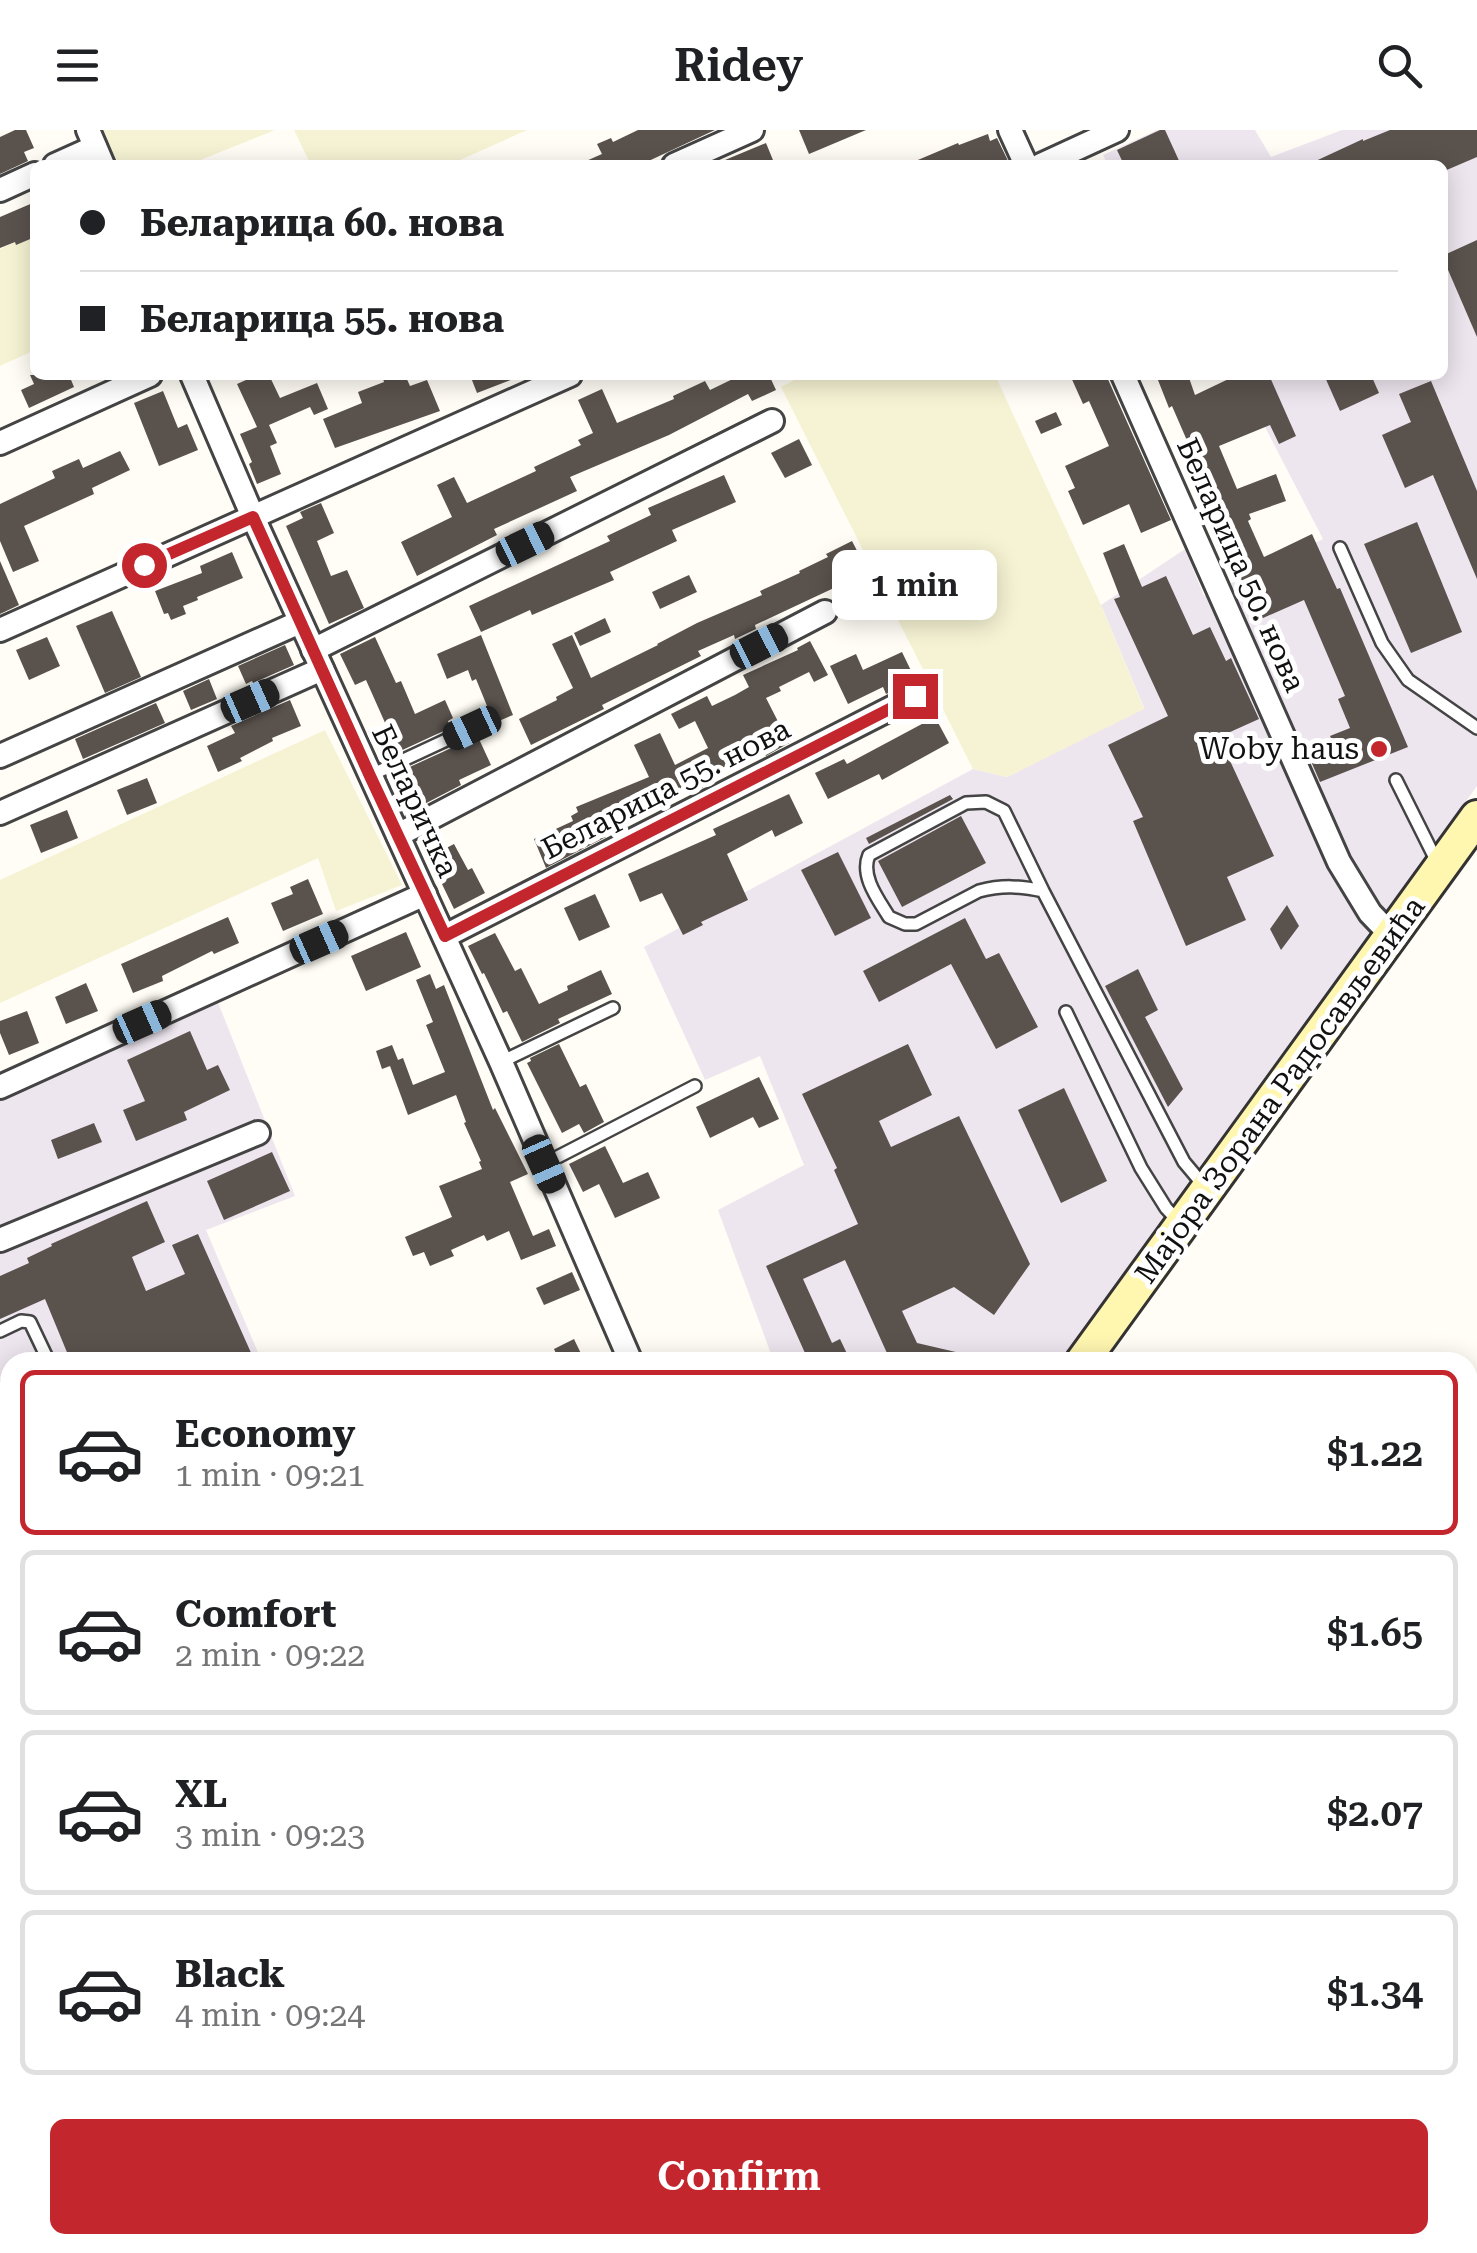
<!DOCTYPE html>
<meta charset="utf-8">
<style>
:root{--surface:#fff;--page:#f6f6f6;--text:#202124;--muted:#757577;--line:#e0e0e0;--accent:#c4262e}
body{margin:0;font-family:"Roboto Serif",serif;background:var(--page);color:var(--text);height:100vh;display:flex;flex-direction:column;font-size:38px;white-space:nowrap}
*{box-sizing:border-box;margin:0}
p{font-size:32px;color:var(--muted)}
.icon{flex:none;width:55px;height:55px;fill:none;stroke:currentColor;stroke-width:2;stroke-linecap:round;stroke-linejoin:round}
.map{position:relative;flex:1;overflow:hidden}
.panel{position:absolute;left:0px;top:1222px;width:1478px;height:902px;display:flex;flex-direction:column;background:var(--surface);border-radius:30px 30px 0 0;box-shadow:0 5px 25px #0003}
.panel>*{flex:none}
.hud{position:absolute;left:30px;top:30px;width:1418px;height:220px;border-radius:15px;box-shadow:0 5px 25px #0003;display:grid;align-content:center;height:220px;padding:0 50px;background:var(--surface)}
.end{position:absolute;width:45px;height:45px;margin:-22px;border:12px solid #c4262e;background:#fff;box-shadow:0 0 0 5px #fff}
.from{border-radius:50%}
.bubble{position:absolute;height:70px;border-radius:15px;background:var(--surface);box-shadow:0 5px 25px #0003;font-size:32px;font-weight:600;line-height:70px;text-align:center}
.car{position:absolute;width:30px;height:60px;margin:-30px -15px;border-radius:12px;box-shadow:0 0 8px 2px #0007;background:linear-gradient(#222 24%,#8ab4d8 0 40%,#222 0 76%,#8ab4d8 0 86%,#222 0)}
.hud b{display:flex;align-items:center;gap:35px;height:95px;font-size:38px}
.hud b+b{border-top:2px solid var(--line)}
.hud i{width:25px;height:25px;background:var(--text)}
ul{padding:18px 0 0;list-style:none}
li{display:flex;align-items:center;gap:30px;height:165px;margin:0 20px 15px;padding:0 30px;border:5px solid var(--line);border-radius:15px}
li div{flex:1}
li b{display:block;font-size:38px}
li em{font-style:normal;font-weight:600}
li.active{border-color:var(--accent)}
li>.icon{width:90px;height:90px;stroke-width:1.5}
.cta{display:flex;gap:20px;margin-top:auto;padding:20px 50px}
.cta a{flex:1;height:115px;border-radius:15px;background:var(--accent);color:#fff;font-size:40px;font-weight:600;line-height:115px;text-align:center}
header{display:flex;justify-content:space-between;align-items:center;height:130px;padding:0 50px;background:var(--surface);font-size:45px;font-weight:600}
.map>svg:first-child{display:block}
</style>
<header><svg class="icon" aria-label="menu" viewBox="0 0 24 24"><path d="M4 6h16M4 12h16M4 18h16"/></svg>Ridey<svg class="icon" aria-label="search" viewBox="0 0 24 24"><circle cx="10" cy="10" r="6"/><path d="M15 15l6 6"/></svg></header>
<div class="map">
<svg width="1477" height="2123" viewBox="0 0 1477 2123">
<rect width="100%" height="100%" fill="#fffdf5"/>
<!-- industrial -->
<g fill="#eee6ef">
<polygon points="1157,0 1255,0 1271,27 1342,0 1477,0 1477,656 1063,1232 774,1232 718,1080 804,1035 760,926 705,950 644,817 973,639 1007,647 1144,578 1101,475 1185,419 1204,466 1323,409 1238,245 1442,245 1442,35 1108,35 1103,25"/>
<polygon points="217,870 295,1066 206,1100 262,1232 10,1232 10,1645 0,1622 0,967"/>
</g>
<!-- farmland -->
<g fill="#f6f3d4">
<polygon points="98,0 275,0 188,35 113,35"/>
<polygon points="294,0 527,0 449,35 311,35"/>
<polygon points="35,103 35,220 0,236 0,119"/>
<polygon points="804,245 995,245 1101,475 1144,579 1007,647 973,639 781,257"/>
<polygon points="325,600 402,755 336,781 318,728 0,873 0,750"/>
</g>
<!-- building -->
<g fill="#5a524d">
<polygon points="15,0 26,0 34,18 24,22 28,31 0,44 0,7"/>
<polygon points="638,0 715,0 640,35 577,35 602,24 597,14 611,8 613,12"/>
<polygon points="799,0 866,0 809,24"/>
<polygon points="1160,0 1165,0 1181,35 1124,35 1117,20"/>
<polygon points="1390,0 1477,0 1477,27 1442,42 1442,35 1307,35 1363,9 1363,11"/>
<polygon points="988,4 990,11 997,8 1010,35 906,35 958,13 959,15"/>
<polygon points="766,13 775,35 713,35"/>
<polygon points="35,72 35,107 16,115 15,112 0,118 0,87"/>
<polygon points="1477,110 1477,207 1442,126"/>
<polygon points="30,245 69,245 74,257 29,278 21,260 34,254"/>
<polygon points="257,245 269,245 280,268 317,253 328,279 314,285 310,277 269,295 277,313 270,316 281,344 257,354 249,334 252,332 240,304 257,297 237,254"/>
<polygon points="382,245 405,245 410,256 427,250 440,281 335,318 323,289 362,273 358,262 384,252"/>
<polygon points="470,245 521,245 521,246 477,263"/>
<polygon points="741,245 769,245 776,260 752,271 748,264 669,305 570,347 577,361 494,399 497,405 417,446 401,412 452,387 437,355 454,347 467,373 536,341 534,337 581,315 578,310 593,303 578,270 602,259 617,293 674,269 673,266 705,251 710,260"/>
<polygon points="1070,245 1106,245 1171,390 1141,403 1129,374 1083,395 1068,361 1075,358 1065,336 1109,316 1089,271 1083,274"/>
<polygon points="1156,245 1188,245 1195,265 1237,245 1269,245 1296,306 1279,314 1270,295 1219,316 1237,359 1276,344 1286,371 1249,384 1251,389 1248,391 1264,427 1312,404 1337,459 1340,458 1408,617 1320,652 1307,622 1333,612 1330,606 1350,598 1338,569 1345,566 1304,470 1254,492 1226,418 1231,416 1205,358 1202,359 1190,331 1195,329 1172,276 1169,278"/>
<polygon points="1324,245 1371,245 1379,263 1340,281"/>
<polygon points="1431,251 1477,361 1477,449 1433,345 1405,358 1382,305 1411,292 1399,264"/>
<polygon points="163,261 178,298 187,294 198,320 159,336 134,273"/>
<polygon points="1056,282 1062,295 1041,304 1035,291"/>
<polygon points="799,309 812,335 785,348 771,323"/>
<polygon points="120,321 130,340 92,358 94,364 24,396 39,431 13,442 0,411 0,374 55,348 52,341 79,329 83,338"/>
<polygon points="724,345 736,372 672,400 677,411 610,442 614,450 532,485 530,480 481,502 469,476 610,411 607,406 651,385 648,378"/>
<polygon points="321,373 334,403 317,411 331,446 347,440 364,478 329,494 286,396 303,388 300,382"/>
<polygon points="1417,392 1462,502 1411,523 1364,414"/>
<polygon points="852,411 868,442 755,495 756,499 735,509 734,505 698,521 701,526 602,575 604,579 531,615 519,589 557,570 556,567 573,558 552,514 572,505 591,548 658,515 657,514 697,493 762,465 760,461 800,443 799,441 828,427 826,424"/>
<polygon points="1124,414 1142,457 1166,446 1193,505 1210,497 1226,531 1231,528 1259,589 1219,607 1274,726 1227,747 1246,790 1186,816 1133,691 1143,687 1108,615 1168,586 1114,469 1120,467 1103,423"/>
<polygon points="232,422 243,448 197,467 198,470 183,476 186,484 171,490 168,483 164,484 155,461 202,443 200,436"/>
<polygon points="0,431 19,475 0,484"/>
<polygon points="689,445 697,462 660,479 652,462"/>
<polygon points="112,481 141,547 105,563 76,496"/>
<polygon points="605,488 611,502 580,516 574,503"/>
<polygon points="481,505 513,585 494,593 476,549 472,551 468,540 447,549 437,524"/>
<polygon points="47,507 60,536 29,550 16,520"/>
<polygon points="375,507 396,553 401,551 415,584 445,570 453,588 448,591 450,598 396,623 393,616 379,622 370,602 386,595 366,550 355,555 340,524"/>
<polygon points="810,511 828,545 814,552 809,542 779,557 781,561 766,568 789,613 766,626 762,618 712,643 716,651 693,662 690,656 639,680 641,685 603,700 606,707 546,738 534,709 573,691 571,686 578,682 576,677 649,647 634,615 660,603 675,635 708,618 695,591 679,599 671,584 707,566 712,576 735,565 749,557 743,545 798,520 797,518"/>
<polygon points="285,515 294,535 253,553 252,551 246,554 238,536"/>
<polygon points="902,522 916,551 886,564 883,557 848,574 830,536 856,524 863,540"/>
<polygon points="209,549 217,569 191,580 183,561"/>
<polygon points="290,570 301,596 272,608 273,611 240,628 242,631 218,642 207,616 235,603 231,596"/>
<polygon points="156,573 165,593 83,629 75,609"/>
<polygon points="935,587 949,613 882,650 879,644 828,669 815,643 844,629 847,634"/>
<polygon points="479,609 491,635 459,650 461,655 409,682 395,652 407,647 403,640 458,615 459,619"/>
<polygon points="147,648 157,673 127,685 117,660"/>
<polygon points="789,664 803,693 775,707 772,700 727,724 748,770 701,792 703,795 683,805 662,763 640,772 628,744 716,705 713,699"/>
<polygon points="950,665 953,669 869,714 866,708"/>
<polygon points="67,680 78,708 41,723 30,695"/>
<polygon points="961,686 986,733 902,777 878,731"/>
<polygon points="454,714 468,740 472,738 485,763 454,779 429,727"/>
<polygon points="838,722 871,788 835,806 801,740"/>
<polygon points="308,749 323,784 283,801 271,773 293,764 290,757"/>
<polygon points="595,764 610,797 579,811 564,778"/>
<polygon points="1287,775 1299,796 1281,820 1270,799"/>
<polygon points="228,787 239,813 214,824 212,821 162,846 163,851 133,863 121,834"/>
<polygon points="965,788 986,829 999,823 1038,897 996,919 951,834 879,872 863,841"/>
<polygon points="406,802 421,837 366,861 351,826"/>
<polygon points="495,803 515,841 521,838 539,874 568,860 567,856 601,840 612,864 558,889 560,893 522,912 507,881 503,883 484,843 482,844 468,816"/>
<polygon points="1138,839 1158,880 1145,887 1183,959 1168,977 1105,856"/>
<polygon points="430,844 436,859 444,855 493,980 495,978 528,1044 510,1052 533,1106 549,1099 556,1116 521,1130 509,1101 487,1111 484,1105 451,1120 454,1126 430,1136 424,1122 413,1126 405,1107 452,1087 439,1056 482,1039 479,1032 481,1031 464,993 466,992 456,965 408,985 390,936 382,939 376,921 392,915 398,930 403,928 413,955 445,942 426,895 433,892 416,850"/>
<polygon points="86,853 98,881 66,894 55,867"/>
<polygon points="27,881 39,913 9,925 0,903 0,891"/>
<polygon points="190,901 207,940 218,935 230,960 184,982 187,990 136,1011 123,980 145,971 127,930"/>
<polygon points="559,914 580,957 586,954 604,992 584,1003 579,994 562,1003 527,933 531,931 530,928"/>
<polygon points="908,914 932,965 879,991 891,1017 959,986 1030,1134 994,1185 954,1157 902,1181 917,1213 973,1226 972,1232 891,1232 845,1130 803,1149 832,1213 840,1209 851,1232 809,1232 766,1136 858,1094 834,1040 837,1038 802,964"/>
<polygon points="759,947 779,989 759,998 753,987 710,1008 696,977"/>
<polygon points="1064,958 1107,1051 1061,1073 1018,980"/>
<polygon points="94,993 102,1012 58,1029 51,1010"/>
<polygon points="605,1016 623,1053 648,1042 660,1068 615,1088 599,1054 583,1062 569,1034"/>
<polygon points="272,1022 290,1061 224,1090 207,1051"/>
<polygon points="147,1071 165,1112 132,1127 146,1161 185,1144 172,1115 198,1104 252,1225 236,1232 71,1232 45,1169 0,1189 0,1146 29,1133 27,1128 52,1116 51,1114"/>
<polygon points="572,1142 580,1160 544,1175 536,1158"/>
<polygon points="574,1209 585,1232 560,1232 554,1219"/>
</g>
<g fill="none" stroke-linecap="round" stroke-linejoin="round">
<defs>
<g id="service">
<polyline points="1340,418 1382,513 1408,550 1477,598"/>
<polyline points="369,646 472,598"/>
<polyline points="1396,650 1437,732"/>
<path d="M1043,761C1020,756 1002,755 979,761L916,794H905L889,787C878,769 860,746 869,725L966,673L986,672L1004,681L1043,761L1184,1032L1205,1057"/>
<polyline points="1066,882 1141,1038 1166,1078 1179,1092"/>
<polyline points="501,932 613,878"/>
<polyline points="544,1034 695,956"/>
<polyline points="0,1201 21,1191 30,1192 49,1232"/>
<polyline points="0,1569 10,1590"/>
</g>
<g id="minor">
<polyline points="88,0 103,35"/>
<polyline points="1010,0 1026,35"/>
<polyline points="55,35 95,17"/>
<polyline points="674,35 752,0"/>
<polyline points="1041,35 1117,0"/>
<polyline points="0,60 35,44"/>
<polyline points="192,245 253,387 501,932 631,1232"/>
<polyline points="1123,245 1339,732 1370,783 1391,805"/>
<polyline points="0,313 150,245"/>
<polyline points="0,500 570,245"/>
<polyline points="313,520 772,291"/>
<polyline points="0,626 300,492"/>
<polyline points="0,683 322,539"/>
<polyline points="398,705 825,482"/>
<polyline points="445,806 915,566"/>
<polyline points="0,957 425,764"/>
<polyline points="0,1110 258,1003"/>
<polyline points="0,1264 10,1266"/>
<polyline points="0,1694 10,1701"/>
</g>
<g id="secondary">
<polyline points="1082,1232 1477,687"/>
<polyline points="434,2123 440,2115"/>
</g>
<g id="motorway">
<polyline points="0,1809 10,1814"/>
<polyline points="0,1850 10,1855"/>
<polyline points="1468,2095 1477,2093"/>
<polyline points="518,2115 534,2123"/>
<polyline points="598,2115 614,2123"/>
<polyline points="879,2115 955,2123"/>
<polyline points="1252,2123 1333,2115"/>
<polyline points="1356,2123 1388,2115"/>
</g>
</defs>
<!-- service casing -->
<use href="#service" stroke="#444" stroke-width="16"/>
<!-- minor casing -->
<use href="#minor" stroke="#444" stroke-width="28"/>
<!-- secondary casing -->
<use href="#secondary" stroke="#333" stroke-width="38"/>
<!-- motorway casing -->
<use href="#motorway" stroke="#222" stroke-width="48"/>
<!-- path -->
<g stroke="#333" stroke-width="4" stroke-dasharray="10 5" stroke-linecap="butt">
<polyline points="0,1956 10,1958"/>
<polyline points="348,2123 353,2115"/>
<polyline points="387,2123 388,2115"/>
</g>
<!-- service -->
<use href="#service" stroke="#fff" stroke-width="11"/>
<!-- minor -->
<use href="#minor" stroke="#fff" stroke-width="22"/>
<!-- secondary -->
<use href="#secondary" stroke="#fff6b0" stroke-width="32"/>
<!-- motorway -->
<use href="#motorway" stroke="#f5a25d" stroke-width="42"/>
</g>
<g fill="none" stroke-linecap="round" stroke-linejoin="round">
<!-- route -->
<polyline stroke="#c4262e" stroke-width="12" points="144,435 253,387 370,646 445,806 915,566"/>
</g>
<!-- markers -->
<circle fill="#c4262e" stroke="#fff" stroke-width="4" cx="1379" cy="619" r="10"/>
<g text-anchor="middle" stroke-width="10" stroke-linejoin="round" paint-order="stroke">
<!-- street labels -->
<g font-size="30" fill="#111" stroke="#fff">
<text transform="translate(1241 435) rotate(66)" y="10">Беларица 50. нова</text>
<text transform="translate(666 659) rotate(-27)" y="10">Беларица 55. нова</text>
<text transform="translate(415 671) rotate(65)" y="10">Беларичка</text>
<text transform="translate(1280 960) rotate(-54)" y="10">Мајора Зорана Радосављевића</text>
</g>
<!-- poi labels -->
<g font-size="30" fill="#111" stroke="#fff" text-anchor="end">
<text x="1359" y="629">Woby haus</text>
</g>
</g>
</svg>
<i class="end from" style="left:144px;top:435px"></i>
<i class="end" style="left:915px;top:566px"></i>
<div class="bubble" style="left:832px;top:420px;width:165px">1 min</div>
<i class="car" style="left:525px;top:414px;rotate:64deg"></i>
<i class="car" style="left:759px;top:516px;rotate:63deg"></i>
<i class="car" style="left:250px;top:571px;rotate:66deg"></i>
<i class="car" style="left:472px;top:598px;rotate:245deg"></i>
<i class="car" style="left:319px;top:812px;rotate:66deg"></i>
<i class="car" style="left:142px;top:892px;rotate:66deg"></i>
<i class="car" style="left:544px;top:1034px;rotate:156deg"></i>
<div class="hud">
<b><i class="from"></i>Беларица 60. нова</b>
<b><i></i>Беларица 55. нова</b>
</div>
<section class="panel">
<ul>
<li class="active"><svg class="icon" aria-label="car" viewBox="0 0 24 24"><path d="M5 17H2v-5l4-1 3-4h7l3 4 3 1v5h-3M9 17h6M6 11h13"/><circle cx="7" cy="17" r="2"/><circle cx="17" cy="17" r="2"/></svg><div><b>Economy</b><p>1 min · 09:21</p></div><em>$1.22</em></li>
<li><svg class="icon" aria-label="car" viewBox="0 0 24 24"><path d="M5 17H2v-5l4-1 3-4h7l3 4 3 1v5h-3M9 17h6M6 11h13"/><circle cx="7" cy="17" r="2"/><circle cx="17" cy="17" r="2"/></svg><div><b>Comfort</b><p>2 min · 09:22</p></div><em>$1.65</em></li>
<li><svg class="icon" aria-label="car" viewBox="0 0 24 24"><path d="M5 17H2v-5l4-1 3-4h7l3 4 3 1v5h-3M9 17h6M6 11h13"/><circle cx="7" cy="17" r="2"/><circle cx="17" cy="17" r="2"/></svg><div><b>XL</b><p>3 min · 09:23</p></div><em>$2.07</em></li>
<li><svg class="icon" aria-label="car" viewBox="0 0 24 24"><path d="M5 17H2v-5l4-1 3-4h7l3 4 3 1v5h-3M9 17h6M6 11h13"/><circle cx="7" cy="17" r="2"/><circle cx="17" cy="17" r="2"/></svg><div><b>Black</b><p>4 min · 09:24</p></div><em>$1.34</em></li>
</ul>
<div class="cta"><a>Confirm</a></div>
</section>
</div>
